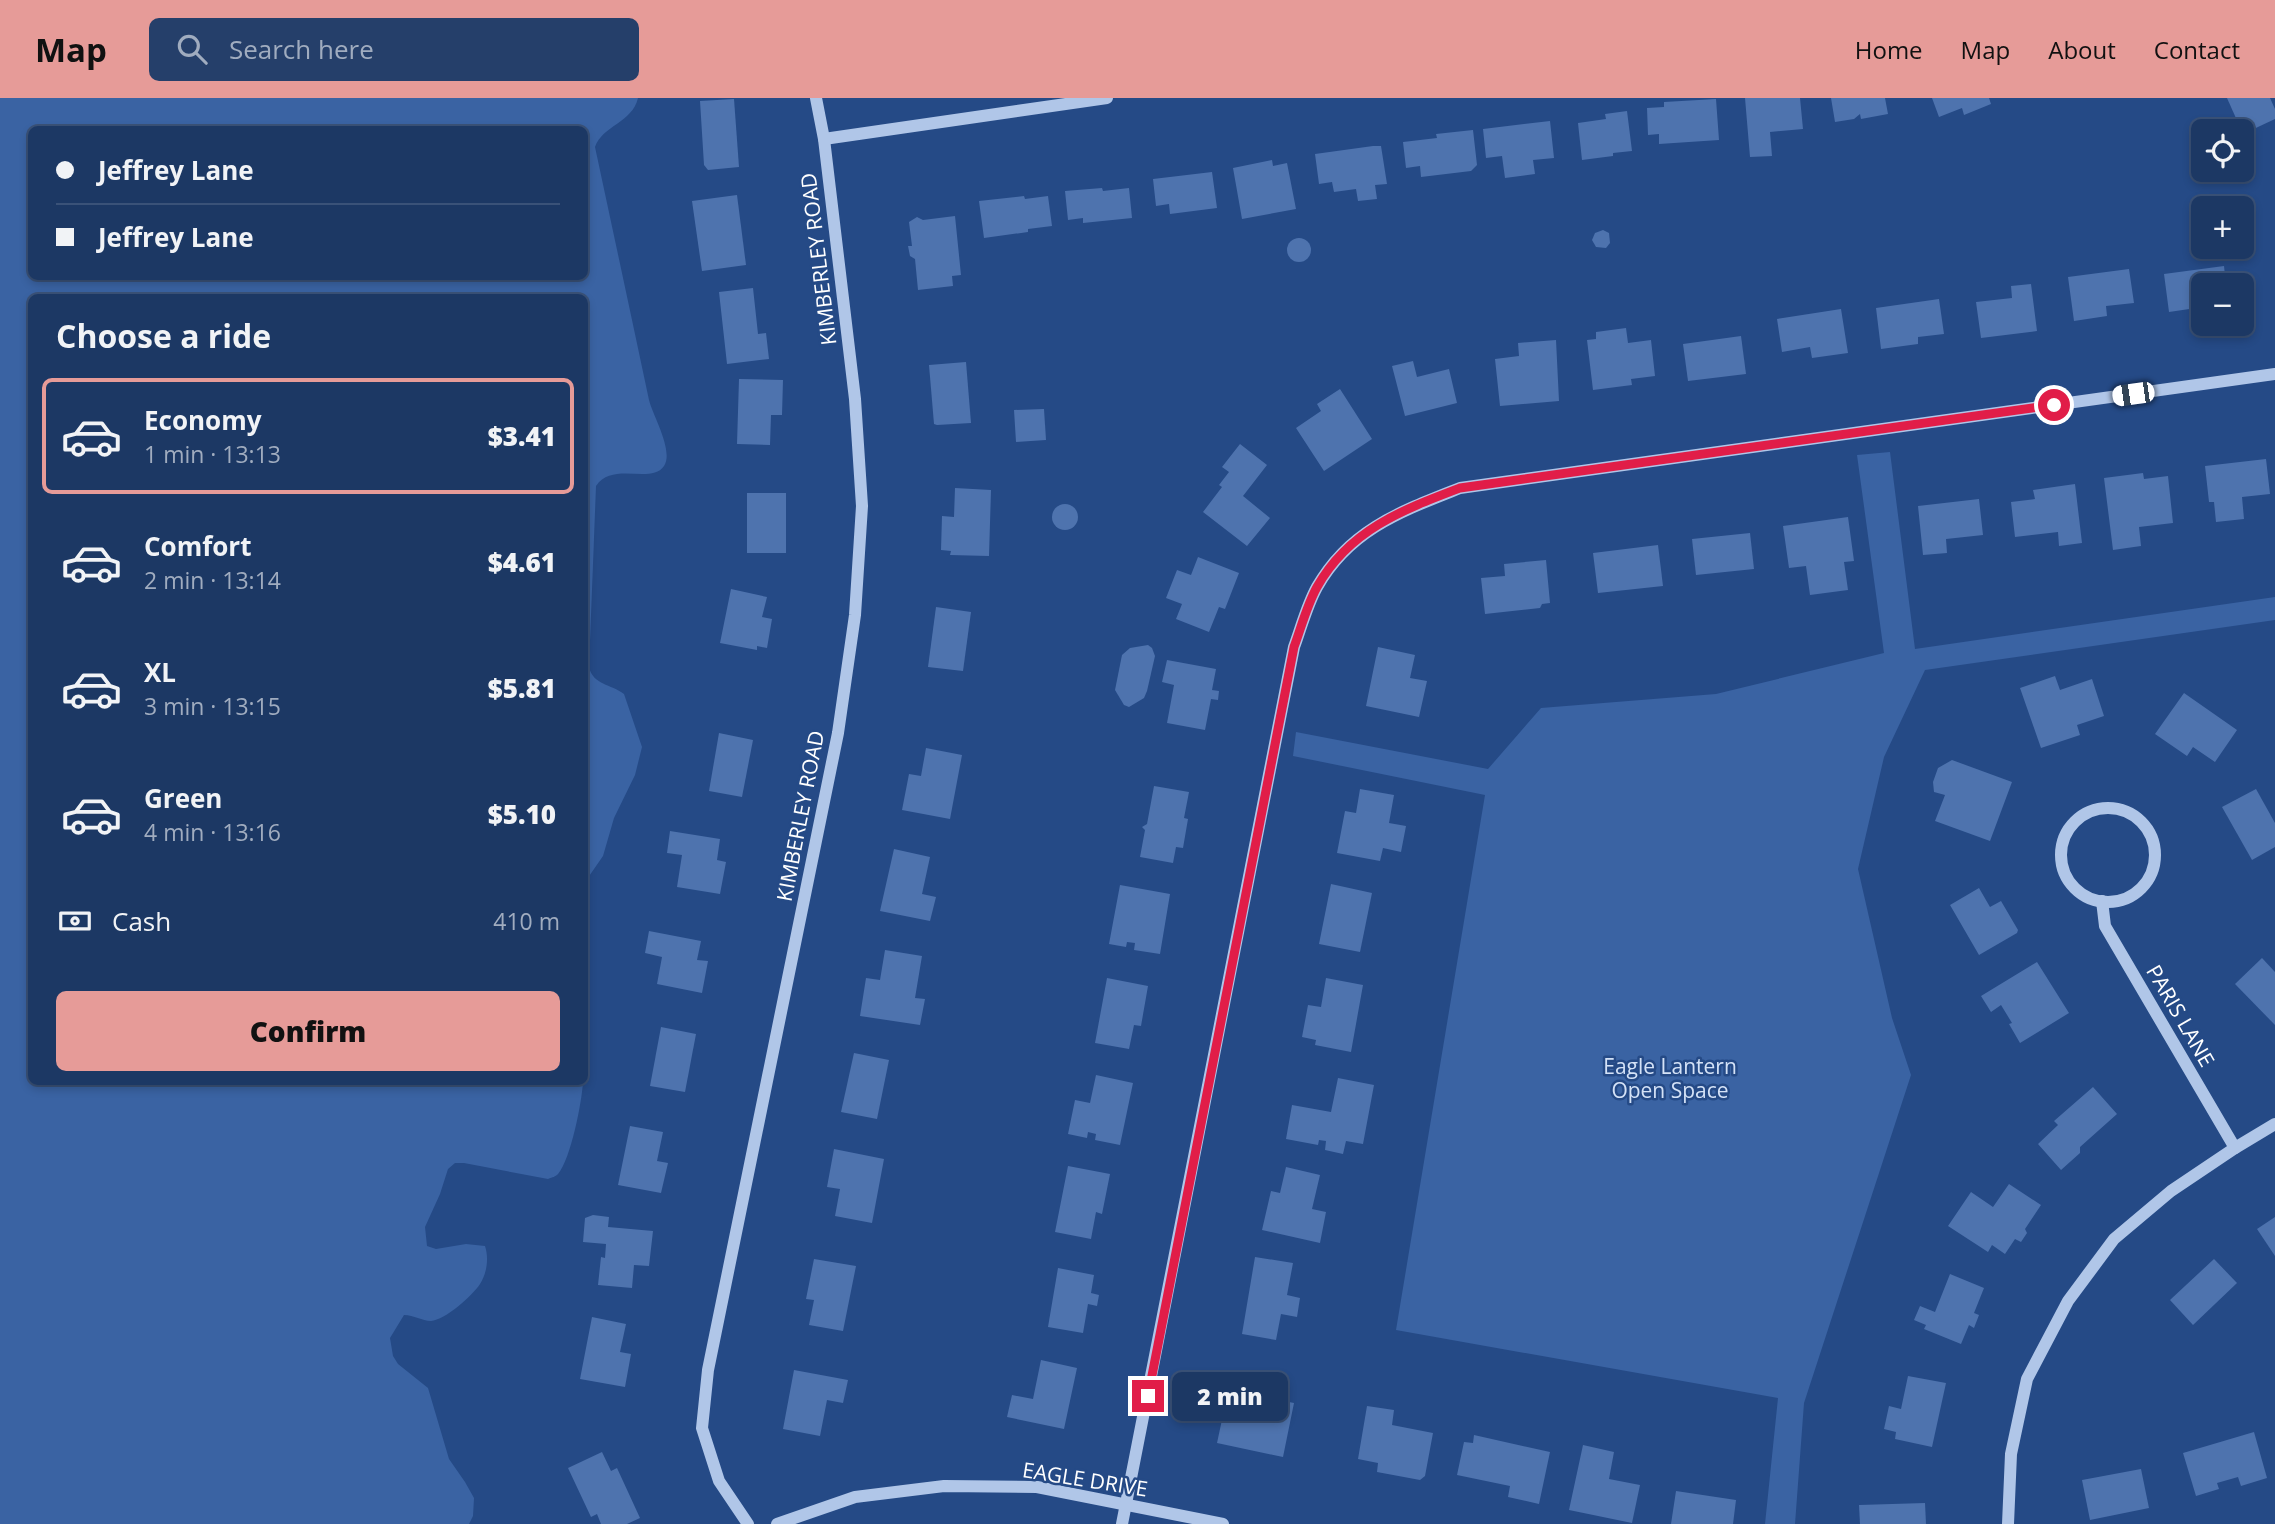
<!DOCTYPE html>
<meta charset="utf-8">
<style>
:root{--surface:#1c3864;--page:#253f6a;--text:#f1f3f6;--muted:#a0acbf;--line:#3a5278;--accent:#e69b98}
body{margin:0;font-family:"Open Sans",sans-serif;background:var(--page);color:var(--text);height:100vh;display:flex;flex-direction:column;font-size:26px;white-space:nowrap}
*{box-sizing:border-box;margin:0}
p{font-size:23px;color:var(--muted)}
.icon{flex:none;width:38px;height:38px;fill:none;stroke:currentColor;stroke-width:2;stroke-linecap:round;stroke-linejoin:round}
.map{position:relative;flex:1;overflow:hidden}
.side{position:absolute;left:28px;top:196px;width:560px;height:791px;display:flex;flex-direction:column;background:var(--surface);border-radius:10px;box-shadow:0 4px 10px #0003,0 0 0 2px var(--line)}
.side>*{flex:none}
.hud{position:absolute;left:28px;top:28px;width:560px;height:154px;border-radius:10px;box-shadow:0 4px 10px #0003,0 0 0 2px var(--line);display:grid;align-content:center;height:154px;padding:0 28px;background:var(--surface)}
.tools{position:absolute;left:2191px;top:21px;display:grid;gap:14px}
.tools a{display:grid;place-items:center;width:63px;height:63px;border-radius:10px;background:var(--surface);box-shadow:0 4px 10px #0003,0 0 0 2px var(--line);font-size:35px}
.end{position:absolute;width:32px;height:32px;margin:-16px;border:9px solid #e11d48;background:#fff;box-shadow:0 0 0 4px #fff}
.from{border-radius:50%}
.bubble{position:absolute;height:49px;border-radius:10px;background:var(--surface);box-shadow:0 4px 10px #0003,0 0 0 2px var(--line);font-size:23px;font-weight:800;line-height:49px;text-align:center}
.car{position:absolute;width:21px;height:42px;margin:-21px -10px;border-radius:9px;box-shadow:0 0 5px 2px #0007;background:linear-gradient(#fff 24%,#345 0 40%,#fff 0 76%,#345 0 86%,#fff 0)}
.hud b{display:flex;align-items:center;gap:24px;height:66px;font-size:26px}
.hud b+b{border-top:2px solid var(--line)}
.hud i{width:18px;height:18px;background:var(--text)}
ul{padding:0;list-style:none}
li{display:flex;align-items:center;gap:21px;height:116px;margin:0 14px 10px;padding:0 14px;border:4px solid transparent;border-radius:10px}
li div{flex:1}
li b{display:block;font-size:26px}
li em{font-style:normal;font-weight:800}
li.on{border-color:var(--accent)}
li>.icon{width:63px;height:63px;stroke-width:1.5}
h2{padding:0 28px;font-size:32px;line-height:84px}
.pay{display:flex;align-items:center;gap:18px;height:77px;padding:0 28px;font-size:26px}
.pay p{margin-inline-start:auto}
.action{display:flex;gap:14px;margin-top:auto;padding:14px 28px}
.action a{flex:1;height:80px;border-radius:10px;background:var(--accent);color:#111;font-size:28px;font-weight:800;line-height:80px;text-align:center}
header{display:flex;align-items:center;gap:42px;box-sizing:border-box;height:98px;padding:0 35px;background:var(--accent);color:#111}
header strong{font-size:33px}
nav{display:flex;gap:38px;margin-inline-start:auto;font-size:24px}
.search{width:490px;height:63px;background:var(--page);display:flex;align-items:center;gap:18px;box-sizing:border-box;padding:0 24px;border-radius:10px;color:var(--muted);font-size:26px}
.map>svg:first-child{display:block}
</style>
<header>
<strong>Map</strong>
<div class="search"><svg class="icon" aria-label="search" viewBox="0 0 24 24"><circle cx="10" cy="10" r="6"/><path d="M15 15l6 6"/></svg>Search here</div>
<nav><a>Home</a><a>Map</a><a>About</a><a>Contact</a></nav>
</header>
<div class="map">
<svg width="2275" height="1426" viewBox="0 0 2275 1426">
<rect width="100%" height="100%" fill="#254a86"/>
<!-- green -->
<g fill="#3a63a3" fill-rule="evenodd">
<path d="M0,0H638C632,25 603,27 595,49C613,133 631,217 649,302C653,318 674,353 664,368C651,387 613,363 596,388L589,569C593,587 611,586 624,596L642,649L635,677L614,720L603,758L585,784L584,200H32V984H583C582,1003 571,1061 558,1076C555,1079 553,1079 548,1081L464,1065H455L448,1071L440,1096L425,1129L427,1148L436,1151L466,1146L485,1148C489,1160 487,1175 480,1186C472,1198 445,1222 431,1223C422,1223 414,1217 404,1217L390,1240L393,1258L398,1266L428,1290L449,1361L465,1384L474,1400L473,1418L469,1426H0ZM32,32H584V178H32Z"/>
<polygon points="1890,354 1915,551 2275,499 2275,522 1925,572 1884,659 1858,771 1892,920 1911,977 1804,1305 1795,1426 1765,1426 1778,1300 1396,1232 1485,697 1293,658 1296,634 1488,671 1541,610 1716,596 1884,555 1857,357"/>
</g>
<!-- building -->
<g fill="#4e73ae">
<polygon points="1745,0 1800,0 1803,31 1770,34 1772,58 1750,59"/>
<polygon points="1831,0 1885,0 1888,16 1861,21 1860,16 1854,21 1835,24"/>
<polygon points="1932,0 1989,0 1991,6 1964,17 1962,10 1939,19"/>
<polygon points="2227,0 2270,0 2275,11 2275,21 2243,36"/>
<polygon points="734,1 739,69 708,72 704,67 700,3"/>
<polygon points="1716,1 1719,42 1659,46 1659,36 1648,37 1647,10 1664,9 1664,4"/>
<polygon points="1627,13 1632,53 1613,55 1613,58 1582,62 1578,25 1606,21 1605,16"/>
<polygon points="1550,23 1554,60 1533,62 1535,76 1505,80 1502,58 1486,60 1483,31"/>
<polygon points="1473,32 1477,67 1471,73 1421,79 1420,68 1406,70 1403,44 1437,40 1436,36"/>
<polygon points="1373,48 1381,48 1387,86 1375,87 1377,101 1358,103 1356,91 1334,94 1332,84 1319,86 1315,56"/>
<polygon points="1272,62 1273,68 1287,65 1296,111 1242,121 1233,70"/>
<polygon points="1212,74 1217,110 1170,116 1169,106 1156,108 1153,81"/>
<polygon points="1102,90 1103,93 1129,90 1132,120 1083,125 1083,120 1068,122 1065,93"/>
<polygon points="737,97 746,167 702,173 692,103"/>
<polygon points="1024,98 1025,101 1048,98 1052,128 1028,131 1028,134 984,140 979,103"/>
<polygon points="955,118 961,177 952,178 953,188 918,192 915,161 910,158 908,148 912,148 909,124 917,119 923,122"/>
<polygon points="1603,132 1609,135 1610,145 1606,150 1596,149 1592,142 1595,135"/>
<circle cx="1299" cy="152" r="12"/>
<polygon points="2224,168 2226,187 2203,187 2203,209 2169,214 2164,176"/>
<polygon points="2129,171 2134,205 2106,208 2107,218 2074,223 2068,179"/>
<polygon points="2031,186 2037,233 1981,240 1976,204 2012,200 2011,188"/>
<polygon points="753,190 758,236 766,235 769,261 727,266 719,194"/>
<polygon points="1939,201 1944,236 1918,239 1918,246 1881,251 1876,210"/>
<polygon points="1841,211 1848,255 1812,260 1810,249 1782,254 1777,221"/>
<polygon points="1626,230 1628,245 1651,242 1655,278 1631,281 1632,287 1593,292 1587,242 1596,241 1596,234"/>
<polygon points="1741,238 1746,276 1688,283 1683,246"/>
<polygon points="1556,242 1559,303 1500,308 1495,261 1519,258 1518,245"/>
<polygon points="1413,263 1417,279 1449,271 1457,305 1405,318 1392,268"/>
<polygon points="966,264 971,325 937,327 934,326 929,267"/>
<polygon points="739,281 783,282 782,317 771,317 770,347 737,346"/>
<polygon points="1340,291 1372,341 1324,373 1296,330 1321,313 1317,306"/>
<polygon points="1044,311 1046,342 1016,344 1014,312"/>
<polygon points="1240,346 1267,367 1243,398 1270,420 1247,448 1203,414 1222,389 1219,387 1229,374 1222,369"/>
<polygon points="2266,361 2270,396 2242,399 2244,421 2216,424 2214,404 2209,404 2205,368"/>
<polygon points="2143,375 2144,381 2168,378 2173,425 2139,429 2141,448 2113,452 2104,380"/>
<polygon points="2075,386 2082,445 2059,448 2058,434 2015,439 2011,404 2035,401 2033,392"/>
<polygon points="955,390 991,392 989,458 950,457 951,453 941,452 942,418 954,419"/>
<rect x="747" y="395" width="39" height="60"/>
<polygon points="1979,401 1983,437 1946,441 1947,455 1923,457 1918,408"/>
<circle cx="1065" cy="419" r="13"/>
<polygon points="1848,419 1854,463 1844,464 1848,492 1810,497 1806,468 1789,470 1783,428"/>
<polygon points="1750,435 1754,471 1696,477 1692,441"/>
<polygon points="1658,447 1663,488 1598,495 1593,455"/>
<polygon points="1198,459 1239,475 1225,511 1219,509 1209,534 1176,521 1182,506 1166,500 1177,472 1191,477"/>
<polygon points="1546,462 1550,505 1542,506 1540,510 1485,516 1481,480 1505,478 1504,466"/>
<polygon points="731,491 767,499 762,519 772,521 767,550 757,548 757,552 720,545"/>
<polygon points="936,509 971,514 963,573 928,569"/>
<polygon points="1148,547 1152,550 1155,558 1147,593 1144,600 1129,609 1124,607 1115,592 1122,557 1130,550"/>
<polygon points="1378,549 1415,557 1410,580 1427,583 1419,619 1366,608"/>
<polygon points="1167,562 1216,571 1212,592 1219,593 1218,602 1211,601 1205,632 1167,625 1174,587 1162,584"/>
<polygon points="2055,578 2060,592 2092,581 2104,618 2077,627 2080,637 2041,650 2020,590"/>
<polygon points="2184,595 2237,632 2215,664 2193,649 2187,658 2155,636"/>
<polygon points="719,635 753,642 742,699 709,693"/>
<polygon points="926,650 962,657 950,721 902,712 909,676 921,678"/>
<polygon points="1952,662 2012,684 1990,743 1935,723 1945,697 1934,694 1933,684 1938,670"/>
<polygon points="1154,688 1189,694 1184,720 1188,721 1183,750 1176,749 1173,765 1140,759 1145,732 1142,729 1147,726"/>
<polygon points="1360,691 1394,697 1389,725 1406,728 1401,754 1383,750 1380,763 1337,755 1345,713 1356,715"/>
<polygon points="2256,691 2275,725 2275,749 2252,762 2222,709"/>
<polygon points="670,733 720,741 717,762 726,764 720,796 677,789 682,757 667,755"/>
<polygon points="894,751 930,759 922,796 936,799 930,823 880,813"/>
<polygon points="1331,786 1372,795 1360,854 1319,846"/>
<polygon points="1120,787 1170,796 1160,856 1134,852 1135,845 1127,844 1126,849 1109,846"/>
<polygon points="1979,790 1990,809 2001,803 2018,832 2017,835 1979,857 1950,807"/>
<polygon points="649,833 701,843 697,862 708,863 702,895 657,886 662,859 645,855"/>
<polygon points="885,852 922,858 915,900 925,901 920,927 860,918 866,880 880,882"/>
<polygon points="2262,860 2275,874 2275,927 2235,886"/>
<polygon points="2037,864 2069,915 2020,945 2009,926 2012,925 2001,907 1991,914 1981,898"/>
<polygon points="1107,880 1148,888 1141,928 1134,927 1129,951 1095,945"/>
<polygon points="1326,880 1363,887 1351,954 1315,947 1316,942 1302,939 1308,907 1321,909"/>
<polygon points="661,929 696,936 685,994 650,988"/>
<polygon points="854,955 889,962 877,1021 841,1014"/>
<polygon points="1096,977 1133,985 1120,1047 1095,1042 1096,1036 1088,1034 1087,1040 1068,1036 1075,1002 1090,1005"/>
<polygon points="1338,980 1374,987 1363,1046 1346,1043 1343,1056 1325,1052 1326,1043 1319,1042 1318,1047 1286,1041 1292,1007 1331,1014"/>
<polygon points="2093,989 2117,1016 2080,1049 2080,1055 2061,1072 2038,1046 2058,1027 2054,1023"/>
<polygon points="630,1028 663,1034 657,1063 668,1065 661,1095 618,1087"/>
<polygon points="834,1051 884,1061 872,1125 835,1118 840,1091 827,1089"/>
<polygon points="1068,1068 1110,1076 1102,1116 1096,1114 1091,1141 1055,1134"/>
<polygon points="1286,1069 1320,1077 1312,1111 1326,1114 1320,1145 1262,1132 1271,1093 1280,1095"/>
<polygon points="2009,1086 2041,1107 2025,1131 2027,1135 2021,1144 2015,1141 2005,1156 1992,1147 1988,1154 1948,1128 1971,1094 1993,1109"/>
<polygon points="593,1117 609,1119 608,1129 653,1133 649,1168 634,1167 632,1190 598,1187 601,1159 605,1160 606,1146 583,1144 585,1120"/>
<polygon points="2275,1119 2275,1158 2257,1131"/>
<polygon points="1255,1159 1293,1165 1287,1197 1300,1200 1297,1219 1281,1216 1276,1242 1242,1236"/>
<polygon points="814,1161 856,1168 843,1233 809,1227 814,1202 806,1201"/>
<polygon points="2214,1161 2237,1185 2193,1227 2170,1202"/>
<polygon points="1058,1170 1094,1177 1091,1195 1099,1197 1097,1208 1088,1206 1083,1235 1048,1229"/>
<polygon points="1950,1176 1984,1190 1974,1215 1979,1217 1974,1230 1969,1227 1961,1246 1924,1231 1926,1227 1914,1222 1920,1208 1935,1214"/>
<polygon points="592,1219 626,1226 620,1254 631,1256 625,1289 580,1281"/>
<polygon points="1041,1262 1077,1270 1064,1331 1007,1319 1012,1297 1033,1301"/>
<polygon points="794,1272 848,1282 843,1305 827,1302 820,1338 783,1331"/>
<polygon points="1908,1278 1946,1285 1932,1349 1895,1341 1896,1334 1884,1331 1889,1308 1901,1311"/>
<polygon points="1229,1289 1257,1294 1253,1313 1271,1317 1274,1301 1294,1305 1283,1359 1217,1345"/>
<polygon points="1367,1308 1394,1312 1392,1327 1433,1335 1425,1378 1420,1382 1377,1374 1378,1365 1358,1361"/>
<polygon points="2254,1334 2267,1380 2241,1388 2238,1379 2217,1385 2219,1391 2196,1398 2183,1355"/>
<polygon points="1474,1337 1550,1354 1539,1406 1508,1399 1510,1388 1457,1377 1464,1344 1473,1345"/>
<polygon points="1583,1347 1614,1354 1609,1381 1640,1387 1632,1425 1569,1412"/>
<polygon points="602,1354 611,1373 617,1370 640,1420 627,1426 601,1426 597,1416 591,1419 568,1370"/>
<polygon points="2141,1371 2149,1410 2090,1422 2082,1382"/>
<polygon points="1676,1393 1736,1402 1733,1426 1671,1426"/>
<polygon points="1925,1405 1926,1426 1860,1426 1859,1407"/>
</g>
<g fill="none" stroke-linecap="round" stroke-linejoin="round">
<!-- minor -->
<g stroke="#b0c6e8" stroke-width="12">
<polyline points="824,41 1107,0"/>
<circle cx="2108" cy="757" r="47"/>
<polyline points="2102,803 2105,828 2235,1050"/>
<polyline points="748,1426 719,1383 702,1330 708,1272 838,635 855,517 862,408 855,301 824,41 816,0"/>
<polyline points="777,1426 855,1399 944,1388 1037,1389 1223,1426"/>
<path d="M1122,1426L1294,549C1301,530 1307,507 1317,489C1350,431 1402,413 1460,390L2275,276"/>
<polyline points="2008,1426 2011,1356 2027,1281 2068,1203 2114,1141 2171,1093 2235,1050 2275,1026"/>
</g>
</g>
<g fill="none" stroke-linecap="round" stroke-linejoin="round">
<!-- route -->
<path stroke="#e11d48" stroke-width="9" d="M1148,1298L1294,549C1301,530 1307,507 1317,489C1349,432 1402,412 1460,390L2054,307"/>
</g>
<g text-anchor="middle" stroke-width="5" stroke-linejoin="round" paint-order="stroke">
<!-- street labels -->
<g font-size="21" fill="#fff" stroke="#254a86">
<text transform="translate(819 161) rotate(-97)" y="7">KIMBERLEY ROAD</text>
<text transform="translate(801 718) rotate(-79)" y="7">KIMBERLEY ROAD</text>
<text transform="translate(2180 918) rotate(60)" y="7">PARIS LANE</text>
<text transform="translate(1085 1382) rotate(9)" y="7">EAGLE DRIVE</text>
</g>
<!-- park labels -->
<g font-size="21" fill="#d4e2f7" stroke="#254a86">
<text x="1670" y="976">Eagle Lantern<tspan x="1670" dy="24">Open Space</tspan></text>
</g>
</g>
</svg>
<div class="tools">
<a><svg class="icon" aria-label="locate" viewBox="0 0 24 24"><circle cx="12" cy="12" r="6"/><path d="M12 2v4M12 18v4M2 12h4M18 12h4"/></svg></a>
<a>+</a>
<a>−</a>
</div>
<i class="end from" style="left:2054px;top:307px"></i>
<i class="end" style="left:1148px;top:1298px"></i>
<div class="bubble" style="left:1172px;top:1274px;width:116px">2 min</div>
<i class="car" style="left:2133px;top:296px;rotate:262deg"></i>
<div class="hud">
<b><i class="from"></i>Jeffrey Lane</b>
<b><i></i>Jeffrey Lane</b>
</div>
<section class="side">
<h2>Choose a ride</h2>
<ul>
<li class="on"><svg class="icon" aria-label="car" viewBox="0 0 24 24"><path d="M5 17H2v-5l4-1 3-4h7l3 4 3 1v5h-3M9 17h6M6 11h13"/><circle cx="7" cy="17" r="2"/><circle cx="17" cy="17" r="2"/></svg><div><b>Economy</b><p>1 min · 13:13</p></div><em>$3.41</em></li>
<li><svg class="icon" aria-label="car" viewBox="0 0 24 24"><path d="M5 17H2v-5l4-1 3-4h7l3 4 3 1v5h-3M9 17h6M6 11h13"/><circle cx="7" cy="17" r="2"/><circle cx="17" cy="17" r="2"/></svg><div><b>Comfort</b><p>2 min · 13:14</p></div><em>$4.61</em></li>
<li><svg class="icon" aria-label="car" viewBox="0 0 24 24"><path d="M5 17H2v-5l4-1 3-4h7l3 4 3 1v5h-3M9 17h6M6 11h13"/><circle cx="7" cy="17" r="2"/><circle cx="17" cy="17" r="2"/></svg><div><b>XL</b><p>3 min · 13:15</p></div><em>$5.81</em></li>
<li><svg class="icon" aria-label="car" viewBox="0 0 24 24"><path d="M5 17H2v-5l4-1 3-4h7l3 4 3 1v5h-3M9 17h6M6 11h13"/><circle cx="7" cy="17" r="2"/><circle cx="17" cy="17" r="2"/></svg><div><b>Green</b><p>4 min · 13:16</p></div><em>$5.10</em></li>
</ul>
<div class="pay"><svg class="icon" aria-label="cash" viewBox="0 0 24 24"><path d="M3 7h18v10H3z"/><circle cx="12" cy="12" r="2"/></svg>Cash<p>410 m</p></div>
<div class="action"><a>Confirm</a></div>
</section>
</div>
